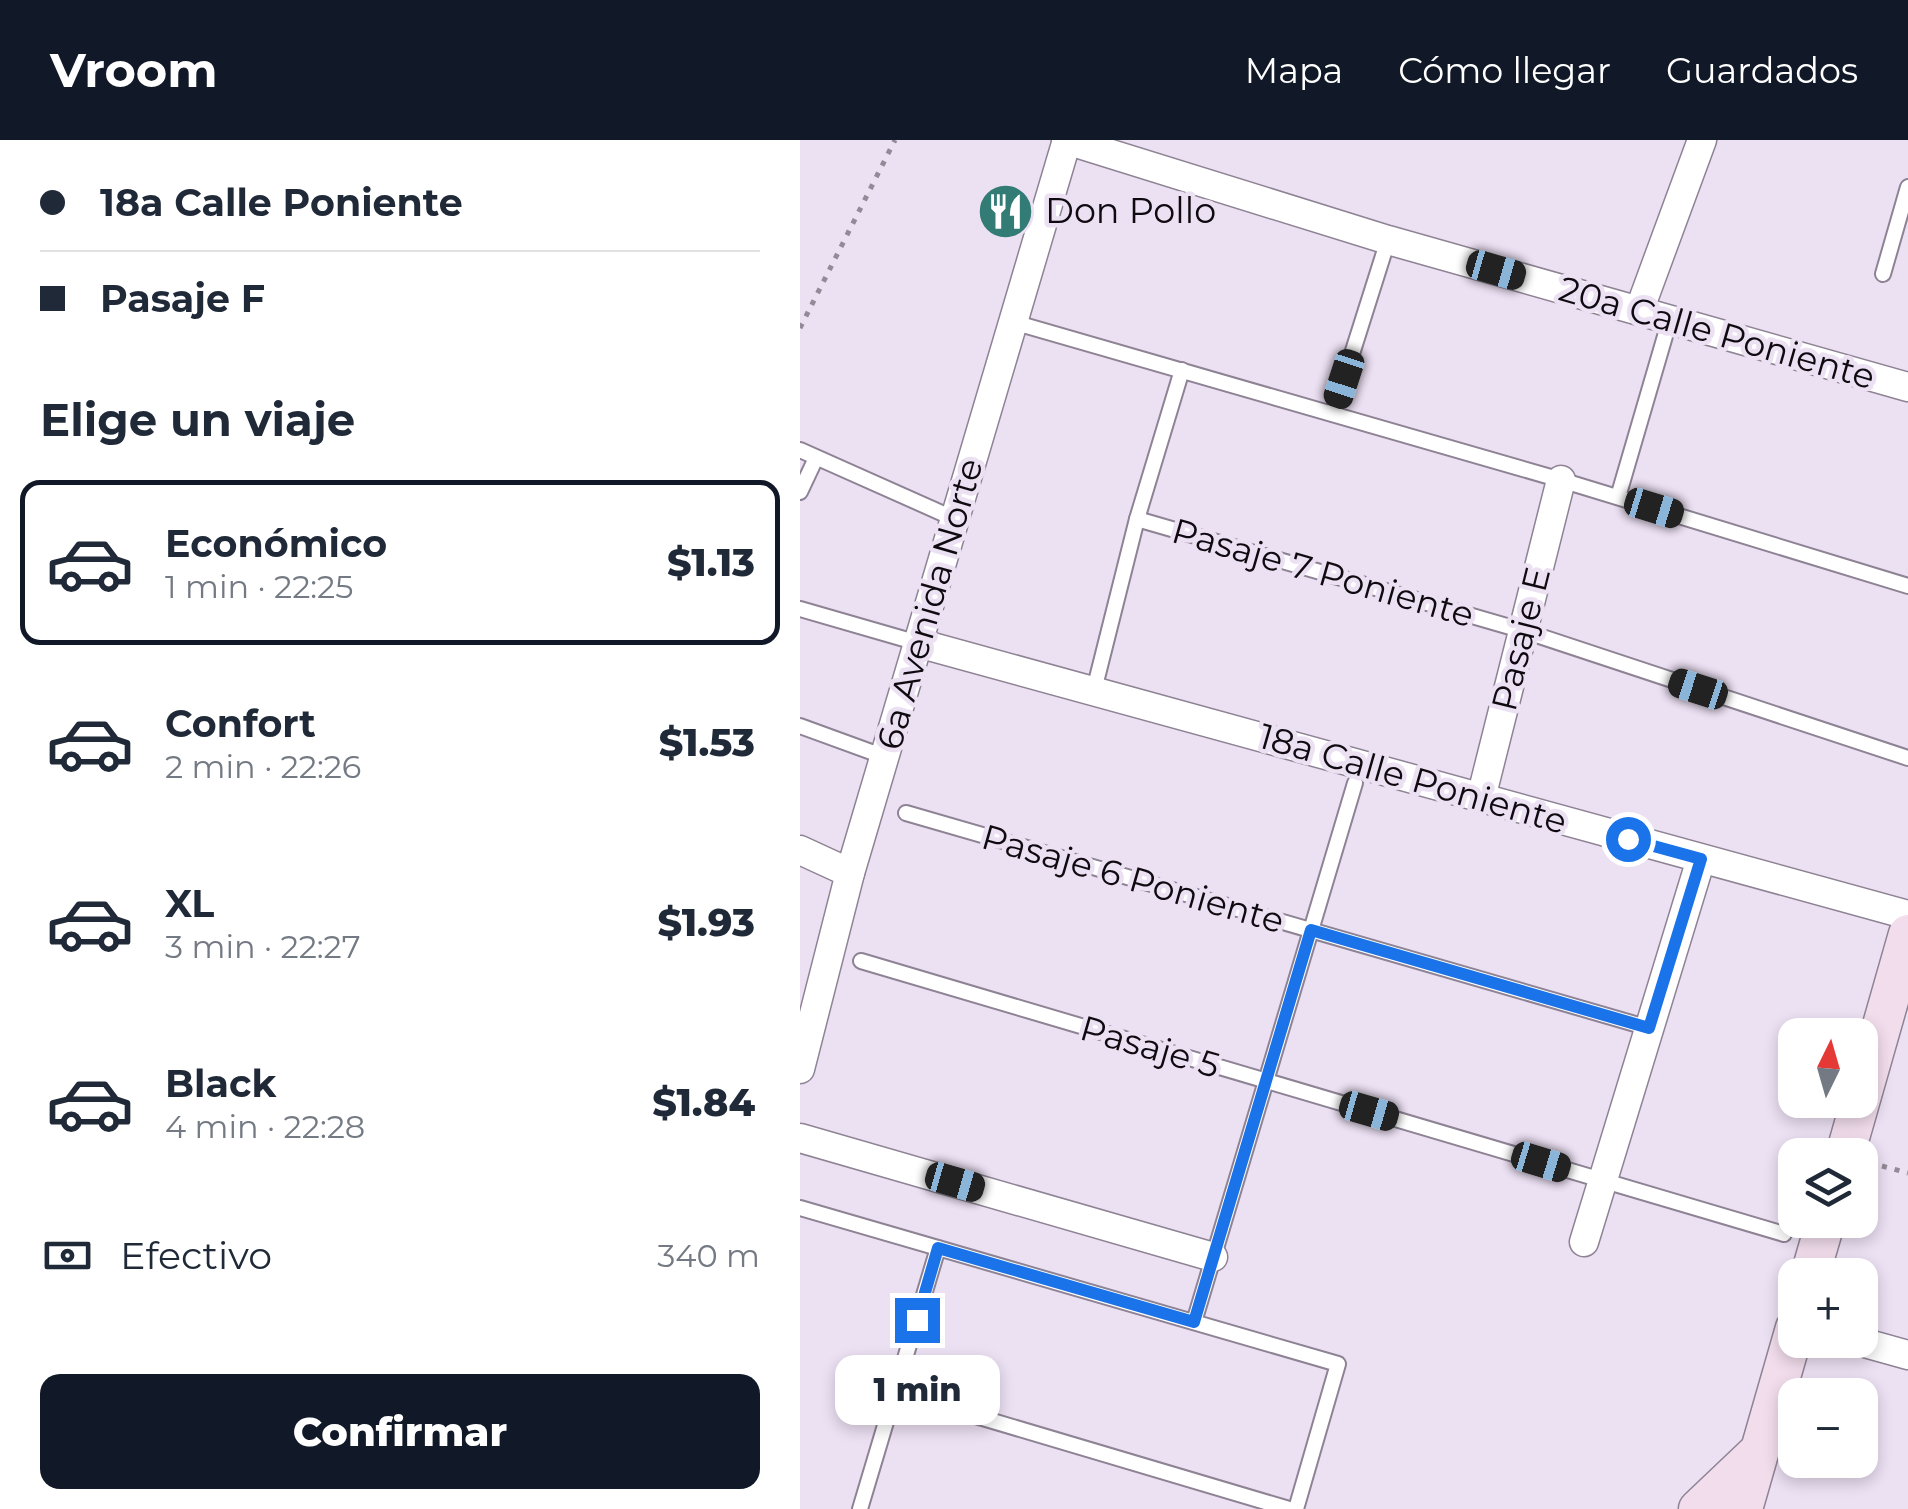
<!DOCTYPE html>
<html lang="es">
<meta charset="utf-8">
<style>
:root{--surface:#fff;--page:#f6f6f7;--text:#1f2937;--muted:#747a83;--line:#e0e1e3;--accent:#111827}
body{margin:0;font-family:Montserrat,sans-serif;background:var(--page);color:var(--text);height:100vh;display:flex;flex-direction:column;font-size:38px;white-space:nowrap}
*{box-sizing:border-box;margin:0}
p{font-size:32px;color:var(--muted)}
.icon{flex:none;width:55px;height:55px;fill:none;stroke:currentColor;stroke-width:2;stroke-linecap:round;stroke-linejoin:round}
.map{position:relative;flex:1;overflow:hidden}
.side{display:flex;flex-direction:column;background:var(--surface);width:800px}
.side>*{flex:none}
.hud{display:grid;align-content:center;height:220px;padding:0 40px;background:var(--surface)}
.needle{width:65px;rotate:5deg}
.tools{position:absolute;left:978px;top:878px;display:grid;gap:20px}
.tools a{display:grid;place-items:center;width:100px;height:100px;border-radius:20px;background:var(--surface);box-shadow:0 5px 15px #0003;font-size:50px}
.end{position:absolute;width:45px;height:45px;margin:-22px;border:12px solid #1a73e8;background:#fff;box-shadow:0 0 0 5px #fff}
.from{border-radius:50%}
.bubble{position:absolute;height:70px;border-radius:20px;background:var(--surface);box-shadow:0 5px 15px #0003;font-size:32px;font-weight:800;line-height:70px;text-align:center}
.car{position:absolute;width:30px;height:60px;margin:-30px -15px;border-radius:12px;box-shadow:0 0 8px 2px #0007;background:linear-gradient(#222 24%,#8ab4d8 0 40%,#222 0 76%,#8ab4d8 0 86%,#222 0)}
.hud b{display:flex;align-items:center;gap:35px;height:95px;font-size:38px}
.hud b+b{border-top:2px solid var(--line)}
.hud i{width:25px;height:25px;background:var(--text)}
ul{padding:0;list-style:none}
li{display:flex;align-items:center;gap:30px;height:165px;margin:0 20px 15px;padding:0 20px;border:5px solid transparent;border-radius:20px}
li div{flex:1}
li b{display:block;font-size:38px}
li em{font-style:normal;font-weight:800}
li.selected{border-color:var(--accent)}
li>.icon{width:90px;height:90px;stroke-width:1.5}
h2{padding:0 40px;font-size:45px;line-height:120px}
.pay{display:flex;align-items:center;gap:25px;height:110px;padding:0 40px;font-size:38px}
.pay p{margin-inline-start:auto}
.cta{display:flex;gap:20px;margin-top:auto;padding:20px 40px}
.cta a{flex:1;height:115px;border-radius:20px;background:var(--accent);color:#fff;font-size:40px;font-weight:800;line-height:115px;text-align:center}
header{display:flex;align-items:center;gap:60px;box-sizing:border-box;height:140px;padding:0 50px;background:var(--accent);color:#fff}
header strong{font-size:48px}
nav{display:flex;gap:55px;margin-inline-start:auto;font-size:35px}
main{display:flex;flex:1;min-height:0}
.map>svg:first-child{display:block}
</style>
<header>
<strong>Vroom</strong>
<nav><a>Mapa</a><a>Cómo llegar</a><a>Guardados</a></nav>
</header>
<main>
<section class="side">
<div class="hud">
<b><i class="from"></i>18a Calle Poniente</b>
<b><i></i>Pasaje F</b>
</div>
<h2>Elige un viaje</h2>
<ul>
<li class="selected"><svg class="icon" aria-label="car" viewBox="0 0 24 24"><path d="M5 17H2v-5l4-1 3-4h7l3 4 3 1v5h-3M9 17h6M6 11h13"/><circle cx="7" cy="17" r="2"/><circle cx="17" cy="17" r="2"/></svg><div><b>Económico</b><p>1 min · 22:25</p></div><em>$1.13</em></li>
<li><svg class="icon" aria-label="car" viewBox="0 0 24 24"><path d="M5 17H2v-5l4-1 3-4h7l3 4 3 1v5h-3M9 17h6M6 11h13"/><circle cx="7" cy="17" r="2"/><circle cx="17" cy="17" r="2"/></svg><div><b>Confort</b><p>2 min · 22:26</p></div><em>$1.53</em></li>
<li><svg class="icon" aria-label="car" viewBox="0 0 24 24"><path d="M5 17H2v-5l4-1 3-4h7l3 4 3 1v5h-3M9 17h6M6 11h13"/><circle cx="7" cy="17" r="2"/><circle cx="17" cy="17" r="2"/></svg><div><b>XL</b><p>3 min · 22:27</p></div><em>$1.93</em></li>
<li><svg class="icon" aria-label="car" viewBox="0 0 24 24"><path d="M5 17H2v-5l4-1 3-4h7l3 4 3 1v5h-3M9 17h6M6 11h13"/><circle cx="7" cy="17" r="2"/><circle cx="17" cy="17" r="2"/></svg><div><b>Black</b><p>4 min · 22:28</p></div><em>$1.84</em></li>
</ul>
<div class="pay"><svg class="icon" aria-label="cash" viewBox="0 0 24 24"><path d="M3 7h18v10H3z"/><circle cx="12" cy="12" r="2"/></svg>Efectivo<p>340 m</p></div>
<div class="cta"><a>Confirmar</a></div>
</section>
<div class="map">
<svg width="1108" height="1369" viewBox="0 0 1108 1369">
<rect width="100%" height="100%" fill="#ece0f3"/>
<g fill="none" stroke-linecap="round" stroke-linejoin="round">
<defs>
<g id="lane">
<polyline points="1083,134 1108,47"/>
<polyline points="213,182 761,340 1108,446"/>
<polyline points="533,274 588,100"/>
<polyline points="0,310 155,379"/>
<polyline points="0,352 16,318"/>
<polyline points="818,357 870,179"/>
<polyline points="337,379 724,491 1108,618"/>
<polyline points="0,469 118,503"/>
<polyline points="294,550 337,379 382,230"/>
<polyline points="0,586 85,617"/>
<polyline points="106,673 849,888"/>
<polyline points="61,821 984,1094"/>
<polyline points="0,1068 538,1224 496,1369"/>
<polyline points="394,1182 555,643"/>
<polyline points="95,1252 489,1369"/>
<polyline points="60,1369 138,1108"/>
</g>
<g id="street">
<polyline points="266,0 588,100 1108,247"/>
<polyline points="839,171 902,0"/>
<polyline points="118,503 1108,775"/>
<polyline points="681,658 761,340"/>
<polyline points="0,710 50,733"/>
<polyline points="0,929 50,733 267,0"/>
<polyline points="0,998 413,1117"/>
<polyline points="784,1102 901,719"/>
<polyline points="1054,1200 1108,1215"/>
</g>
<g id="secondary">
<polyline points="1045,1015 1108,794"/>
<polyline points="1010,1135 1026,1080"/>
<polyline points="898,1369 958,1312"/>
<polyline points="943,1369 995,1188"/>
</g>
</defs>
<!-- lane casing -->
<use href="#lane" stroke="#8e8394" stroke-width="18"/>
<!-- street casing -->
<use href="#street" stroke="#8e8394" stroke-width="31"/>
<!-- secondary casing -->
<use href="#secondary" stroke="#8e8394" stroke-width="41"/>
<!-- path -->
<g stroke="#928a97" stroke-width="5" stroke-dasharray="5 8" stroke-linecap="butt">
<polyline points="0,188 95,0"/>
<polyline points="1082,1026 1108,1033"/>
</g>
<!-- lane -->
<use href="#lane" stroke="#fff" stroke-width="14"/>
<!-- street -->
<use href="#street" stroke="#fff" stroke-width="28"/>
<!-- secondary -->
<use href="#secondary" stroke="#f2ddec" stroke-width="38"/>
</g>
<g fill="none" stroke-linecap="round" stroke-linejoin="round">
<!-- route -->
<polyline stroke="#1a73e8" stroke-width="12" points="117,1180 138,1108 394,1182 511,790 849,888 901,719 828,699"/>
</g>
<!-- icons -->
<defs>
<symbol id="restaurant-disc" viewBox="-11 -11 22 22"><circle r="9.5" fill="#337b75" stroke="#ece0f3"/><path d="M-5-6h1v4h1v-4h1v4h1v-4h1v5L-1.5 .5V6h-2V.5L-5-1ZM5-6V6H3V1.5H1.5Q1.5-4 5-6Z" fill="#fff"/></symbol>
</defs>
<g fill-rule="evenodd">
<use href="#restaurant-disc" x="174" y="40" width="63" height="63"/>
</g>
<g text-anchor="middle" stroke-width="9" stroke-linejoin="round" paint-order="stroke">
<!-- poi labels -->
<g font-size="35" fill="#0e0a10" stroke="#ece0f3" text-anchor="start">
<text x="245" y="83">Don Pollo</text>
</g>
<!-- street labels -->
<g font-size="35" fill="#0e0a10" stroke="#ece0f3">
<text transform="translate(917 193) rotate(16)" y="12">20a Calle Poniente</text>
<text transform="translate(523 433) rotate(16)" y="12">Pasaje 7 Poniente</text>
<text transform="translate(130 464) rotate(-74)" y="12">6a Avenida Norte</text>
<text transform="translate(721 499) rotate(-76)" y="12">Pasaje E</text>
<text transform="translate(613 639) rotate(16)" y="12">18a Calle Poniente</text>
<text transform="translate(333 739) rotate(16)" y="12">Pasaje 6 Poniente</text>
<text transform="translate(350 907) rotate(16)" y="12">Pasaje 5</text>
</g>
</g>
</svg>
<div class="tools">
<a><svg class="needle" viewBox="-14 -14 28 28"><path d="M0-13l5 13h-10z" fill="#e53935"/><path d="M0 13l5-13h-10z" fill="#747a83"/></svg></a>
<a><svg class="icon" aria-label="layers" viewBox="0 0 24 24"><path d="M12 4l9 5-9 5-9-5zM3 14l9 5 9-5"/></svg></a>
<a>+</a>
<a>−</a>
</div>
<i class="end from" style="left:828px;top:699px"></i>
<i class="end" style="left:117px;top:1180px"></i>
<div class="bubble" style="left:35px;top:1215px;width:165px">1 min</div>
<i class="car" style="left:696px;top:130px;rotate:106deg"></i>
<i class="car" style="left:544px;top:239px;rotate:198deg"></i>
<i class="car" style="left:854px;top:368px;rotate:107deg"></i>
<i class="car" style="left:898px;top:549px;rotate:288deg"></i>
<i class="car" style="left:569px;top:971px;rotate:106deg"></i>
<i class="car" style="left:741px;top:1022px;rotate:107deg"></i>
<i class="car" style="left:155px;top:1042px;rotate:106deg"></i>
</div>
</main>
